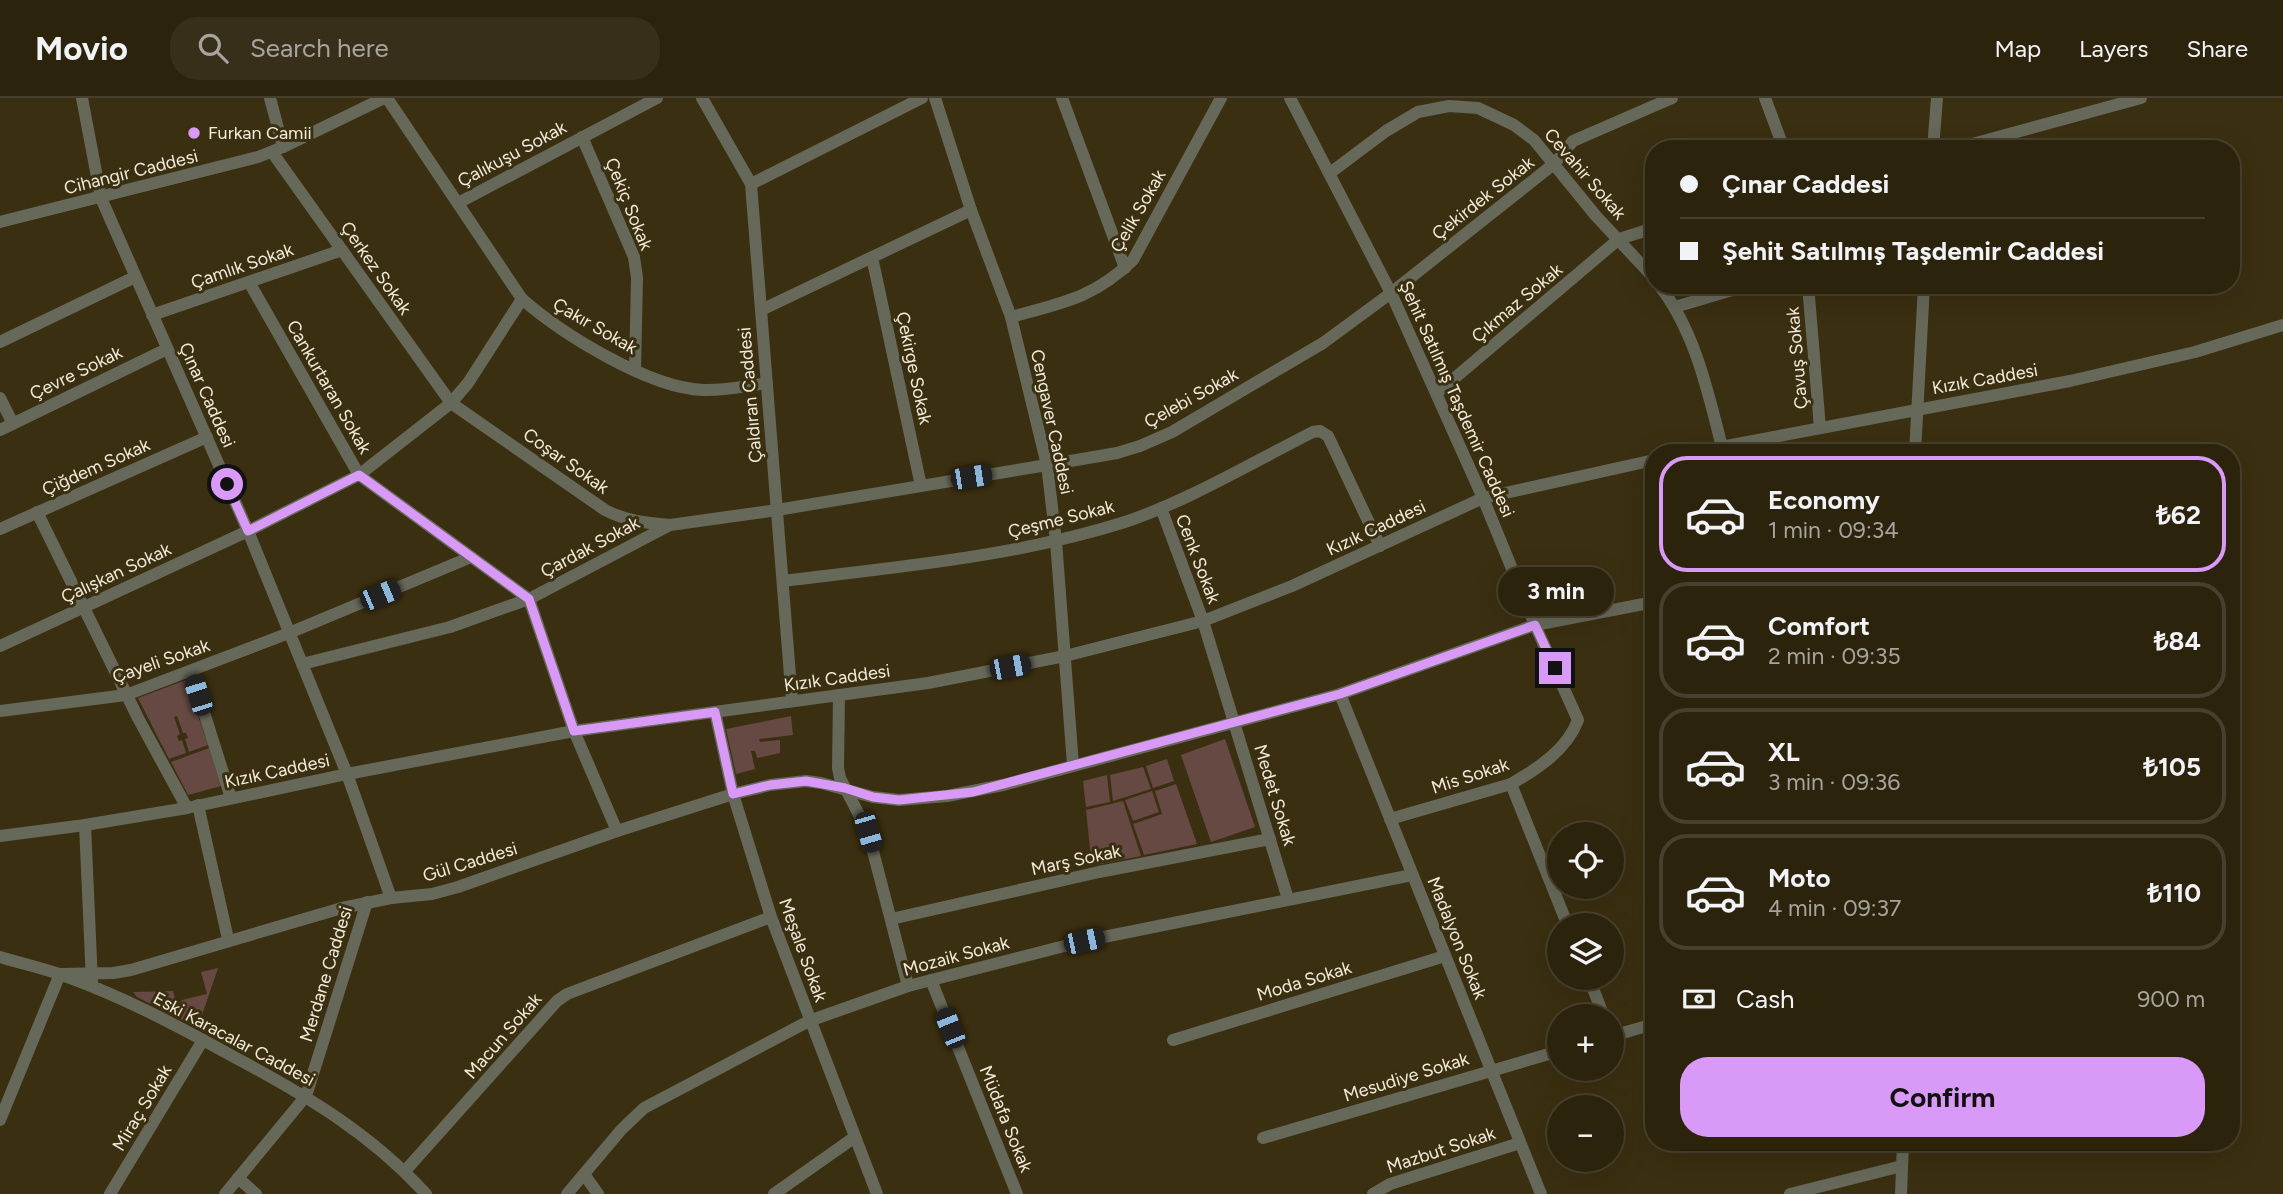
<!DOCTYPE html>
<meta charset="utf-8">
<style>
:root{--surface:#2c230d;--page:#382f1b;--text:#f1f3f6;--muted:#a6a49d;--line:#48402e;--accent:#d99af7}
body{margin:0;font-family:Figtree,sans-serif;background:var(--page);color:var(--text);height:100vh;display:flex;flex-direction:column;font-size:26px;white-space:nowrap}
*{box-sizing:border-box;margin:0}
p{font-size:23px;color:var(--muted)}
.icon{flex:none;width:38px;height:38px;fill:none;stroke:currentColor;stroke-width:2;stroke-linecap:round;stroke-linejoin:round}
.map{position:relative;flex:1;overflow:hidden}
.sheet{position:absolute;left:1645px;top:346px;width:595px;height:707px;display:flex;flex-direction:column;background:var(--surface);border-radius:28px;box-shadow:0 7px 28px #0002,0 0 0 2px var(--line)}
.sheet>*{flex:none}
.guide{position:absolute;left:1645px;top:42px;width:595px;height:154px;border-radius:28px;box-shadow:0 7px 28px #0002,0 0 0 2px var(--line);display:grid;align-content:center;height:154px;padding:0 35px;background:var(--surface)}
.fabs{position:absolute;left:1547px;top:724px;display:grid;gap:14px}
.fabs a{display:grid;place-items:center;width:77px;height:77px;border-radius:50%;background:var(--surface);box-shadow:0 7px 28px #0002,0 0 0 2px var(--line);font-size:35px}
.end{position:absolute;width:32px;height:32px;margin:-16px;border:9px solid #d99af7;background:#111;box-shadow:0 0 0 4px #111}
.from{border-radius:50%}
.bubble{position:absolute;height:49px;border-radius:24px;background:var(--surface);box-shadow:0 7px 28px #0002,0 0 0 2px var(--line);font-size:23px;font-weight:700;line-height:49px;text-align:center}
.car{position:absolute;width:21px;height:42px;margin:-21px -10px;border-radius:9px;box-shadow:0 0 5px 2px #0007;background:linear-gradient(#222 24%,#8ab4d8 0 40%,#222 0 76%,#8ab4d8 0 86%,#222 0)}
.guide b{display:flex;align-items:center;gap:24px;height:66px;font-size:26px}
.guide b+b{border-top:2px solid var(--line)}
.guide i{width:18px;height:18px;background:var(--text)}
ul{padding:12px 0 0;list-style:none}
li{display:flex;align-items:center;gap:21px;height:116px;margin:0 14px 10px;padding:0 21px;border:4px solid var(--line);border-radius:28px}
li div{flex:1}
li b{display:block;font-size:26px}
li em{font-style:normal;font-weight:700}
li.current{border-color:var(--accent)}
li>.icon{width:63px;height:63px;stroke-width:1.5}
.pay{display:flex;align-items:center;gap:18px;height:77px;padding:0 35px;font-size:26px}
.pay p{margin-inline-start:auto}
.action{display:flex;gap:14px;margin-top:auto;padding:14px 35px}
.action a{flex:1;height:80px;border-radius:28px;background:var(--accent);color:#111;font-size:28px;font-weight:700;line-height:80px;text-align:center}
header{display:flex;align-items:center;gap:42px;box-sizing:border-box;height:98px;padding:0 35px;background:var(--surface);border-bottom:2px solid var(--line)}
header strong{font-size:33px}
nav{display:flex;gap:38px;margin-inline-start:auto;font-size:24px}
.search{width:490px;height:63px;background:var(--page);display:flex;align-items:center;gap:18px;box-sizing:border-box;padding:0 24px;border-radius:28px;color:var(--muted);font-size:26px}
.map>svg:first-child{display:block}
</style>
<header>
<strong>Movio</strong>
<div class="search"><svg class="icon" aria-label="search" viewBox="0 0 24 24"><circle cx="10" cy="10" r="6"/><path d="M15 15l6 6"/></svg>Search here</div>
<nav><a>Map</a><a>Layers</a><a>Share</a></nav>
</header>
<div class="map">
<svg width="2283" height="1096" viewBox="0 0 2283 1096">
<rect width="100%" height="100%" fill="#3b2f11"/>
<!-- green -->
<g fill="#664942">
<polygon points="186,582 208,647 189,654 185,641 188,640 186,635 183,635 177,618 174,619 180,636 177,638 179,643 182,642 186,655 169,661 138,600"/>
<polygon points="791,618 793,637 759,641 760,644 780,642 780,655 757,660 755,653 751,653 755,671 736,676 726,631"/>
<polygon points="1225,641 1255,729 1211,744 1181,657"/>
<polygon points="209,650 221,688 188,697 171,664"/>
<polygon points="1167,661 1174,683 1153,690 1146,668"/>
<polygon points="1143,669 1151,691 1113,703 1110,677"/>
<polygon points="1107,677 1110,704 1086,709 1083,683"/>
<polygon points="1176,686 1197,746 1144,757 1133,726 1162,716 1155,693"/>
<polygon points="1152,693 1159,714 1133,723 1125,702"/>
<polygon points="1123,703 1141,758 1101,766 1091,760 1086,712"/>
<polygon points="218,870 198,929 174,918 182,902 207,896 201,874"/>
<polygon points="173,893 176,904 179,903 172,917 137,899 133,894"/>
</g>
<g fill="none" stroke-linecap="round" stroke-linejoin="round">
<!-- minor -->
<g stroke="#666859" stroke-width="12">
<polyline points="82,0 101,100 248,433 347,676 391,800"/>
<polyline points="270,0 283,49"/>
<path d="M387,0L522,201C562,236 649,290 703,292C724,293 746,288 767,285"/>
<polyline points="702,0 751,86 792,603"/>
<polyline points="935,0 971,112 1011,219 1047,367 1056,443 1073,667"/>
<polyline points="1062,0 1125,170"/>
<path d="M1290,0L1391,195L1483,400L1535,527L1578,622C1567,652 1537,671 1511,686L1390,721"/>
<polyline points="1765,0 1784,51"/>
<polyline points="582,39 634,159 637,180 635,272"/>
<polyline points="1933,51 1937,0"/>
<polyline points="1954,51 2141,0"/>
<path d="M272,54L451,305L605,412C626,423 646,425 670,427"/>
<polyline points="1330,75 1386,33 1418,14 1449,8 1478,10 1514,27 1534,42 1596,118 1654,180"/>
<polyline points="751,86 922,0"/>
<polyline points="458,105 657,0"/>
<polyline points="0,124 258,59 283,49 384,0"/>
<polyline points="872,159 921,388"/>
<polyline points="249,184 359,377 529,501 574,633 617,733"/>
<path d="M1659,187C1695,233 1708,294 1722,349"/>
<polyline points="1808,187 1820,330"/>
<polyline points="1675,209 1749,187"/>
<polyline points="761,212 971,112"/>
<polyline points="152,217 342,152"/>
<path d="M1011,219C1062,205 1094,200 1133,162L1221,0"/>
<polyline points="0,244 135,179"/>
<polyline points="1437,295 1619,141 1654,130"/>
<polyline points="0,300 13,326"/>
<polyline points="0,332 167,251"/>
<polyline points="1689,355 2070,283 2195,254 2283,227"/>
<polyline points="1915,355 1924,187"/>
<polyline points="1161,410 1203,523 1288,801"/>
<polyline points="37,414 138,620 187,710"/>
<polyline points="0,431 207,339"/>
<path d="M783,483C897,469 1014,459 1125,424C1188,403 1253,364 1313,334L1320,333L1328,338L1380,448"/>
<polyline points="0,548 248,433 359,377 451,305 468,285 522,201"/>
<polyline points="302,566 450,529 529,501 670,427 777,412 1047,367 1117,355 1140,348 1172,334 1323,245 1391,195 1555,65 1573,43 1672,0"/>
<polyline points="191,573 231,700"/>
<polyline points="1340,596 1541,1096"/>
<polyline points="839,597 838,670 840,680 868,734 908,888"/>
<polyline points="0,613 126,597 289,535 471,459"/>
<polyline points="715,614 733,696 771,819 877,1096"/>
<polyline points="1511,686 1568,828"/>
<polyline points="198,707 228,841"/>
<polyline points="85,727 92,884"/>
<polyline points="0,738 85,727 187,710 347,676 574,633 928,585 1065,558 1203,523 1292,488 1483,400 1654,362"/>
<polyline points="891,821 1099,774 1270,741"/>
<path d="M0,859C20,865 42,870 62,877C122,898 180,929 236,960C307,998 370,1035 426,1096"/>
<polyline points="1589,880 1604,919"/>
<polyline points="931,882 1017,1096"/>
<polyline points="1612,938 1654,926"/>
<polyline points="1173,942 1445,858"/>
<polyline points="0,1022 60,876 113,875 131,872 342,810 391,800 432,796 458,789 617,733 733,696 770,687 806,683 821,685 873,699 899,702 947,698 1003,687 1340,596 1535,527 1654,504"/>
<polyline points="1263,1040 1559,953"/>
<polyline points="405,1073 557,903 567,896 771,819"/>
<polyline points="584,1076 598,1096"/>
<polyline points="238,1080 256,1096"/>
<polyline points="110,1096 203,942"/>
<polyline points="225,1096 306,998 367,804"/>
<polyline points="567,1096 621,1032 644,1010 809,923 908,888 1084,843 1412,777"/>
<polyline points="774,1096 855,1039"/>
<polyline points="1373,1096 1390,1086 1520,1045"/>
<polyline points="1790,1096 1902,1068"/>
<polyline points="1901,1096 1903,1045"/>
</g>
</g>
<g fill="none" stroke-linecap="round" stroke-linejoin="round">
<!-- route -->
<polyline stroke="#d99af7" stroke-width="9" points="227,386 248,433 359,377 529,501 574,633 715,614 733,696 770,687 806,683 845,690 873,699 899,702 973,694 1340,596 1535,527 1555,570"/>
</g>
<!-- markers -->
<circle fill="#d99af7" stroke="#3b2f11" stroke-width="2.5" cx="194" cy="35" r="7"/>
<g text-anchor="middle" stroke-width="6" stroke-linejoin="round" paint-order="stroke">
<!-- poi labels -->
<g font-size="18" fill="#f2ebda" stroke="#3b2f11" text-anchor="start">
<text x="208" y="41">Furkan Camii</text>
</g>
<!-- street labels -->
<g font-size="18" fill="#f2ebda" stroke="#3b2f11">
<text transform="translate(512 56) rotate(-28)" y="6">Çalıkuşu Sokak</text>
<text transform="translate(131 74) rotate(-14)" y="6">Cihangir Caddesi</text>
<text transform="translate(1585 76) rotate(49)" y="6">Cevahir Sokak</text>
<text transform="translate(1483 100) rotate(-38)" y="6">Çekirdek Sokak</text>
<text transform="translate(629 106) rotate(68)" y="6">Çekiç Sokak</text>
<text transform="translate(1138 113) rotate(-60)" y="6">Çelik Sokak</text>
<text transform="translate(242 168) rotate(-19)" y="6">Çamlık Sokak</text>
<text transform="translate(376 170) rotate(55)" y="6">Çerkez Sokak</text>
<text transform="translate(1517 205) rotate(-40)" y="6">Çıkmaz Sokak</text>
<text transform="translate(595 228) rotate(30)" y="6">Çakır Sokak</text>
<text transform="translate(1797 260) rotate(-95)" y="6">Çavuş Sokak</text>
<text transform="translate(914 270) rotate(78)" y="6">Çekirge Sokak</text>
<text transform="translate(76 275) rotate(-26)" y="6">Çevre Sokak</text>
<text transform="translate(1985 281) rotate(-10)" y="6">Kızık Caddesi</text>
<text transform="translate(329 289) rotate(60)" y="6">Cankurtaran Sokak</text>
<text transform="translate(207 297) rotate(66)" y="6">Çınar Caddesi</text>
<text transform="translate(750 297) rotate(-95)" y="6">Çaldıran Caddesi</text>
<text transform="translate(1191 300) rotate(-29)" y="6">Çelebi Sokak</text>
<text transform="translate(1457 301) rotate(66)" y="6">Şehit Satılmış Taşdemir Caddesi</text>
<text transform="translate(1052 324) rotate(78)" y="6">Cengaver Caddesi</text>
<text transform="translate(566 363) rotate(35)" y="6">Coşar Sokak</text>
<text transform="translate(96 369) rotate(-24)" y="6">Çiğdem Sokak</text>
<text transform="translate(1061 421) rotate(-14)" y="6">Çeşme Sokak</text>
<text transform="translate(1376 430) rotate(-25)" y="6">Kızık Caddesi</text>
<text transform="translate(590 449) rotate(-28)" y="6">Çardak Sokak</text>
<text transform="translate(1198 461) rotate(69)" y="6">Cenk Sokak</text>
<text transform="translate(116 475) rotate(-25)" y="6">Çalışkan Sokak</text>
<text transform="translate(161 563) rotate(-19)" y="6">Çayeli Sokak</text>
<text transform="translate(837 580) rotate(-8)" y="6">Kızık Caddesi</text>
<text transform="translate(277 673) rotate(-12)" y="6">Kızık Caddesi</text>
<text transform="translate(1470 678) rotate(-18)" y="6">Mis Sokak</text>
<text transform="translate(1275 697) rotate(73)" y="6">Medet Sokak</text>
<text transform="translate(1076 762) rotate(-12)" y="6">Marş Sokak</text>
<text transform="translate(470 764) rotate(-17)" y="6">Gül Caddesi</text>
<text transform="translate(1457 840) rotate(68)" y="6">Madalyon Sokak</text>
<text transform="translate(803 852) rotate(70)" y="6">Meşale Sokak</text>
<text transform="translate(956 858) rotate(-15)" y="6">Mozaik Sokak</text>
<text transform="translate(326 876) rotate(-73)" y="6">Merdane Caddesi</text>
<text transform="translate(1304 883) rotate(-17)" y="6">Moda Sokak</text>
<text transform="translate(503 938) rotate(-49)" y="6">Macun Sokak</text>
<text transform="translate(234 941) rotate(28)" y="6">Eski Karacalar Caddesi</text>
<text transform="translate(1406 979) rotate(-17)" y="6">Mesudiye Sokak</text>
<text transform="translate(142 1010) rotate(-59)" y="6">Miraç Sokak</text>
<text transform="translate(1006 1021) rotate(68)" y="6">Müdafa Sokak</text>
<text transform="translate(1441 1052) rotate(-18)" y="6">Mazbut Sokak</text>
</g>
</g>
</svg>
<div class="fabs">
<a><svg class="icon" aria-label="locate" viewBox="0 0 24 24"><circle cx="12" cy="12" r="6"/><path d="M12 2v4M12 18v4M2 12h4M18 12h4"/></svg></a>
<a><svg class="icon" aria-label="layers" viewBox="0 0 24 24"><path d="M12 4l9 5-9 5-9-5zM3 14l9 5 9-5"/></svg></a>
<a>+</a>
<a>−</a>
</div>
<i class="end from" style="left:227px;top:386px"></i>
<i class="end" style="left:1555px;top:570px"></i>
<div class="bubble" style="left:1498px;top:469px;width:116px">3 min</div>
<i class="car" style="left:971px;top:379px;rotate:81deg"></i>
<i class="car" style="left:380px;top:497px;rotate:67deg"></i>
<i class="car" style="left:1010px;top:569px;rotate:79deg"></i>
<i class="car" style="left:198px;top:597px;rotate:342deg"></i>
<i class="car" style="left:868px;top:734px;rotate:164deg"></i>
<i class="car" style="left:1084px;top:843px;rotate:78deg"></i>
<i class="car" style="left:950px;top:930px;rotate:338deg"></i>
<div class="guide">
<b><i class="from"></i>Çınar Caddesi</b>
<b><i></i>Şehit Satılmış Taşdemir Caddesi</b>
</div>
<section class="sheet">
<ul>
<li class="current"><svg class="icon" aria-label="car" viewBox="0 0 24 24"><path d="M5 17H2v-5l4-1 3-4h7l3 4 3 1v5h-3M9 17h6M6 11h13"/><circle cx="7" cy="17" r="2"/><circle cx="17" cy="17" r="2"/></svg><div><b>Economy</b><p>1 min · 09:34</p></div><em>₺62</em></li>
<li><svg class="icon" aria-label="car" viewBox="0 0 24 24"><path d="M5 17H2v-5l4-1 3-4h7l3 4 3 1v5h-3M9 17h6M6 11h13"/><circle cx="7" cy="17" r="2"/><circle cx="17" cy="17" r="2"/></svg><div><b>Comfort</b><p>2 min · 09:35</p></div><em>₺84</em></li>
<li><svg class="icon" aria-label="car" viewBox="0 0 24 24"><path d="M5 17H2v-5l4-1 3-4h7l3 4 3 1v5h-3M9 17h6M6 11h13"/><circle cx="7" cy="17" r="2"/><circle cx="17" cy="17" r="2"/></svg><div><b>XL</b><p>3 min · 09:36</p></div><em>₺105</em></li>
<li><svg class="icon" aria-label="car" viewBox="0 0 24 24"><path d="M5 17H2v-5l4-1 3-4h7l3 4 3 1v5h-3M9 17h6M6 11h13"/><circle cx="7" cy="17" r="2"/><circle cx="17" cy="17" r="2"/></svg><div><b>Moto</b><p>4 min · 09:37</p></div><em>₺110</em></li>
</ul>
<div class="pay"><svg class="icon" aria-label="cash" viewBox="0 0 24 24"><path d="M3 7h18v10H3z"/><circle cx="12" cy="12" r="2"/></svg>Cash<p>900 m</p></div>
<div class="action"><a>Confirm</a></div>
</section>
</div>
